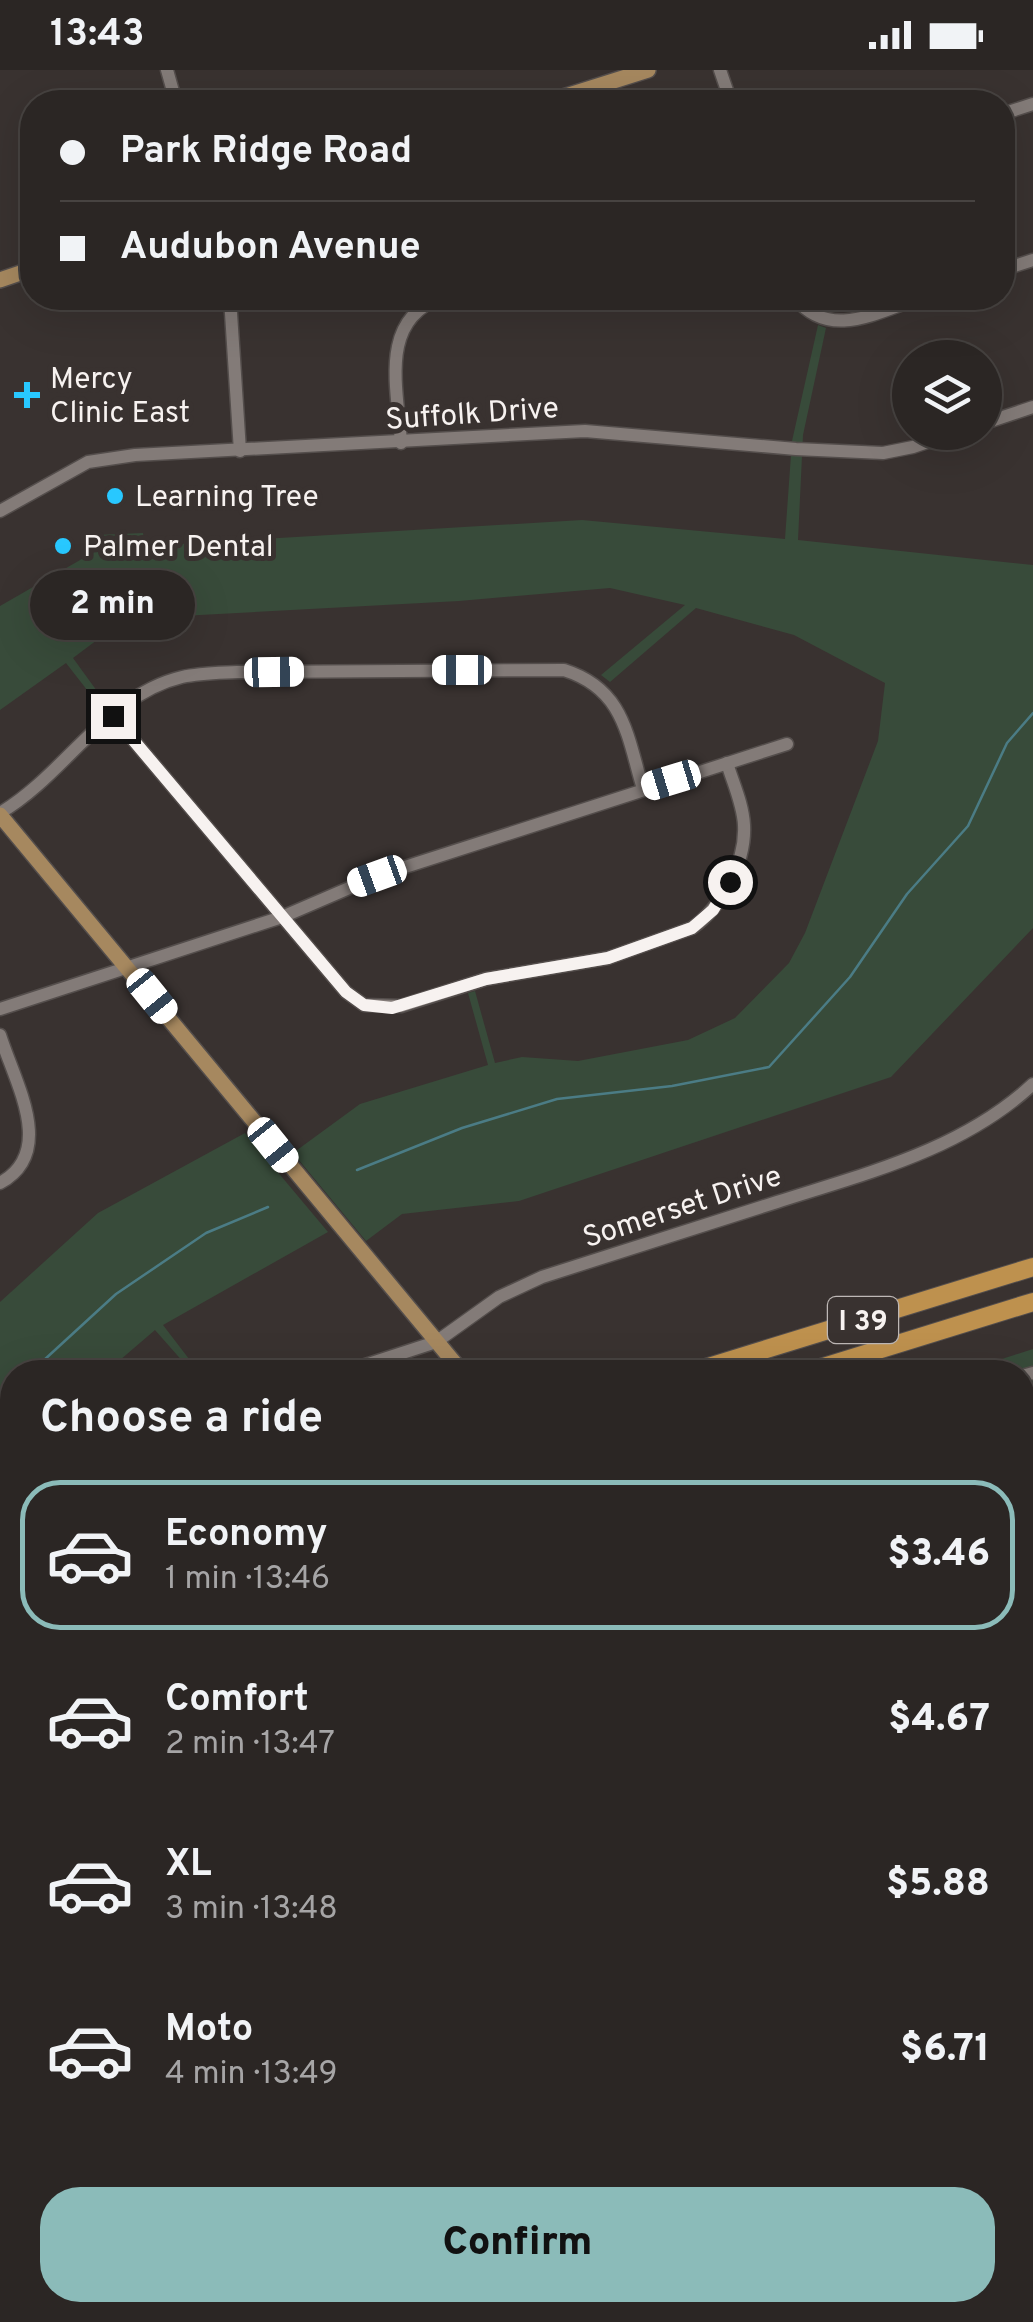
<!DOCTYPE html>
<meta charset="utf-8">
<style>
:root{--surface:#2b2624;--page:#373231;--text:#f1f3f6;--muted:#a6a5a6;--line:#474341;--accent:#8bbbb9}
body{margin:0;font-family:Overpass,sans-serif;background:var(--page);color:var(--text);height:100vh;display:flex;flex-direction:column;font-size:38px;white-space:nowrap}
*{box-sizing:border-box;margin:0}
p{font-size:32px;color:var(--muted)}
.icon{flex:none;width:55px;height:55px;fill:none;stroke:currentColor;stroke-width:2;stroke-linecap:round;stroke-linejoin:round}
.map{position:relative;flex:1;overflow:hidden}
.side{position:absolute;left:0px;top:1290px;width:1035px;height:962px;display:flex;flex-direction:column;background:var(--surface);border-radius:40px 40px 0 0;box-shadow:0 10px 40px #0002,0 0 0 2px var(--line)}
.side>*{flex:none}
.banner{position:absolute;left:20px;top:20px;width:995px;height:220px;border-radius:40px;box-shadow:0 10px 40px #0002,0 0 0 2px var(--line);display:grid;align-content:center;height:220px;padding:0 40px;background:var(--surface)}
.buttons{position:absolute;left:892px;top:270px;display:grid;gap:20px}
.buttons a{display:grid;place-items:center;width:110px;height:110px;border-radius:50%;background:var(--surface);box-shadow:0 10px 40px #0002,0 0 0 2px var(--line);font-size:50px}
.end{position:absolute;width:45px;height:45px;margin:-22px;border:12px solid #f7f2f0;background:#111;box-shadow:0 0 0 5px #111}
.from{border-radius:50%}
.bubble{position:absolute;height:70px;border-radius:35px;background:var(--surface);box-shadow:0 10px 40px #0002,0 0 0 2px var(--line);font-size:32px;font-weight:800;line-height:70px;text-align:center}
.car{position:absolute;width:30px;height:60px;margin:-30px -15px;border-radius:12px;box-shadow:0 0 8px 2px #0007;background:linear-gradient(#fff 24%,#345 0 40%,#fff 0 76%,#345 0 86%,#fff 0)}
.banner b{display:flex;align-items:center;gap:35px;height:95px;font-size:38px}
.banner b+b{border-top:2px solid var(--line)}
.banner i{width:25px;height:25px;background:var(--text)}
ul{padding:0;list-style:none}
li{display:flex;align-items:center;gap:30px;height:150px;margin:0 20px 15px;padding:0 20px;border:5px solid transparent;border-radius:40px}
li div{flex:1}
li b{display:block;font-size:38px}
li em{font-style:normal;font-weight:800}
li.selected{border-color:var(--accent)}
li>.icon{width:90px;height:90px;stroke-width:1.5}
h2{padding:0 40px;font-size:45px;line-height:120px}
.cta{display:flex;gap:20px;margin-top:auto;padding:20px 40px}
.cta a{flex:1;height:115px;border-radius:40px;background:var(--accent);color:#111;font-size:40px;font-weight:800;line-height:115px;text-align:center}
.status{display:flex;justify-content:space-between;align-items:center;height:70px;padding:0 50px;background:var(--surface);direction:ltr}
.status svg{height:28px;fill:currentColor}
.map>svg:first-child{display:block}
</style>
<div class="status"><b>13:43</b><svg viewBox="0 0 49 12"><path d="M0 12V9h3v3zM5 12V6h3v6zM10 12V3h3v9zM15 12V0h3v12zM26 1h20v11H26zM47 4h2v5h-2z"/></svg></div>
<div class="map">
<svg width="1033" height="2252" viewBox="0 0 1033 2252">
<rect width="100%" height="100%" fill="#393230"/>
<!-- green -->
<g fill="#384b3a">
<polygon points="818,255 826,258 803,365 798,470 1033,495 1033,858 891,1007 519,1131 402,1144 366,1171 293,1083 360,1034 488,995 468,923 475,921 495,993 522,987 578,991 688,970 735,948 789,893 805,863 878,671 885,613 794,565 696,538 610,612 601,605 685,535 610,518 459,531 125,549 73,588 110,639 105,643 66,593 0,640 0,536 101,478 96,465 143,463 145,476 582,450 785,469 792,371"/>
<polygon points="245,1063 328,1162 163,1255 199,1302 192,1302 155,1260 106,1302 12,1302 12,1385 0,1396 0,1232 98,1143"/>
<polygon points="1033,1279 1033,1682 1023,1686 1022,1302 962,1302"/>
<polygon points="0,1660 12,1710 12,1839 0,1842"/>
</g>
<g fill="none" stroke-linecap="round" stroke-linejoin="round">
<!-- stream -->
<g stroke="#4b7c85" stroke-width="2.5">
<polyline points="357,1100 462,1058 557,1029 672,1016 769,997 850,907 907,824 968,756 1007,673 1033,643"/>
<polyline points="31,1302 116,1224 206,1163 268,1137"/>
<polyline points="0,1322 12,1316"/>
</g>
<defs>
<g id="minor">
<polyline points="167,0 176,32"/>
<polyline points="720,0 731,32"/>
<polyline points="1002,44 1033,34"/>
<polyline points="1002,200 1033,190"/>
<polyline points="230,228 240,381"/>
<path d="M795,228C830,271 877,242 920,228"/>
<polyline points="985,353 1033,337"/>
<path d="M401,373C398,320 378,251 440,228"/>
<polyline points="0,441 88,392 135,385 585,361 796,379 883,383 913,377 957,362"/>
<path d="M113,646L346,922L364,935L401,936L486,909L608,888L692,858C722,837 746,792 744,755C743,734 733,713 727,693"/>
<path d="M0,743C65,705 106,625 182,607C200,603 218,603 237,602L564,600C624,619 627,665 643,719"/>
<polyline points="0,939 282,847 377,806 787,674"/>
<path d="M0,965C15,1013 57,1082 0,1113"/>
<path d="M344,1302L436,1272L499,1227L542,1207C620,1182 698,1157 777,1132C867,1103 962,1080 1033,1014"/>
<polyline points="1022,1306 1033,1303"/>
<polyline points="1022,1695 1033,1691"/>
<polyline points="0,2176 12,2172"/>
<polyline points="1022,2192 1033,2205"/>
<polyline points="0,2194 12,2238"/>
<polyline points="312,2240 316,2252"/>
<polyline points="728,2240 731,2252"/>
<polyline points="745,2252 782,2240"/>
</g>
<g id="major">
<polyline points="547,32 648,0"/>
<polyline points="0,210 32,199"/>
<polyline points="0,745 462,1302"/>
<polyline points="0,1660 12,1710"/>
<polyline points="1022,1965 1033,1978"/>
<polyline points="155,2240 159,2252"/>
</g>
<g id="highway">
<polyline points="692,1302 1033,1197"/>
<polyline points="807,1302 1033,1232"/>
<polyline points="0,1522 12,1518"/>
<polyline points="0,1558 12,1554"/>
</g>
</defs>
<!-- minor casing -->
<use href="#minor" stroke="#544e4c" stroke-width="15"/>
<!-- major casing -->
<use href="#major" stroke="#544e4c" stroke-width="18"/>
<!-- highway casing -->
<use href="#highway" stroke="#544e4c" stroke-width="20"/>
<!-- minor -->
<use href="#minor" stroke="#837b78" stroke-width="12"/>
<!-- major -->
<use href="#major" stroke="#a6885f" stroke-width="15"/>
<!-- highway -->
<use href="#highway" stroke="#be914e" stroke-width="18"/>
</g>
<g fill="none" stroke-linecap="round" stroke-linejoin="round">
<!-- route -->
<polyline stroke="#f7f2f0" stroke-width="12" points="113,646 346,922 364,935 392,938 486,909 608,888 692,858 713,840 730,812"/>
</g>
<!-- markers -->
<g fill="#28c8ff" stroke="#393230" stroke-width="4">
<path d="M22 310h10v10h10v10h-10v10h-10v-10h-10v-10h10z"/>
<circle cx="115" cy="426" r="10"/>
<circle cx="63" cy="476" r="10"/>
</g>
<g text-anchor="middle" stroke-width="10" stroke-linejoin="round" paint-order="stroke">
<!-- shield labels -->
<rect fill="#393230" stroke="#beb8b6" stroke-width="2.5" x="828" y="1227" width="70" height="46" rx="8"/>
<g font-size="28" font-weight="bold" fill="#f7f2f0">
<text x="863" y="1260">I 39</text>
</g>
<!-- poi labels -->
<g font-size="30" fill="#f7f2f0" stroke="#393230" text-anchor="start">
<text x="50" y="318">Mercy<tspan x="50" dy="34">Clinic East</tspan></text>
<text x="135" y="436">Learning Tree</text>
<text x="83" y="486">Palmer Dental</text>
</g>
<!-- street labels -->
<g font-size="30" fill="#f7f2f0" stroke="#393230">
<text transform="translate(472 343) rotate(-4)" y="10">Suffolk Drive</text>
<text transform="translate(682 1136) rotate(-18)" y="10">Somerset Drive</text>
</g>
</g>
</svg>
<div class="buttons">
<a><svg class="icon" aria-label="layers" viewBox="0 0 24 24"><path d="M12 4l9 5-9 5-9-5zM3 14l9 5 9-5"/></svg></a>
</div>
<i class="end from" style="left:730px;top:812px"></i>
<i class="end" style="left:113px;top:646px"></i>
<div class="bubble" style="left:30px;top:500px;width:165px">2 min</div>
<i class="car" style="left:462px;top:600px;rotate:270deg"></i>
<i class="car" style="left:274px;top:602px;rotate:89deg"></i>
<i class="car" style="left:671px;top:710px;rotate:253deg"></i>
<i class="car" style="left:377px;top:806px;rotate:250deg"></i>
<i class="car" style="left:152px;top:926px;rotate:141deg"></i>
<i class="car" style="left:273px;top:1075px;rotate:141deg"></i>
<div class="banner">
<b><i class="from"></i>Park Ridge Road</b>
<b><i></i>Audubon Avenue</b>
</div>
<section class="side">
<h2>Choose a ride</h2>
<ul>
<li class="selected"><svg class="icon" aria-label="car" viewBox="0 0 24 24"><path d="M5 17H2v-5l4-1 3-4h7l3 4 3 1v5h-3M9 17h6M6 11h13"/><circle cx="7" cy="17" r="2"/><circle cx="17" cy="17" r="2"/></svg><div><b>Economy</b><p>1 min · 13:46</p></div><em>$3.46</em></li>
<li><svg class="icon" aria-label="car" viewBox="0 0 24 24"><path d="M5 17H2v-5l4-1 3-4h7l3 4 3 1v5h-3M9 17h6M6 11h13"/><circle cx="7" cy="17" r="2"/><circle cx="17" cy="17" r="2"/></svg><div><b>Comfort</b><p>2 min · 13:47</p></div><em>$4.67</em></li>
<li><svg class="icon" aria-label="car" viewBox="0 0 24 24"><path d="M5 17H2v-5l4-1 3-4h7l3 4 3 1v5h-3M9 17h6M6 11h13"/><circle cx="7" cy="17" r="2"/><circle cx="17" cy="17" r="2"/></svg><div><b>XL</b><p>3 min · 13:48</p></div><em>$5.88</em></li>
<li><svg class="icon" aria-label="car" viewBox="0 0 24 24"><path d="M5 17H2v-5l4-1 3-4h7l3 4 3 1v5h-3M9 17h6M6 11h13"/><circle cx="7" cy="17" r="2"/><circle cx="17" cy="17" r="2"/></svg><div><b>Moto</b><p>4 min · 13:49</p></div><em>$6.71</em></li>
</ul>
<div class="cta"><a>Confirm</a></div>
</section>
</div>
